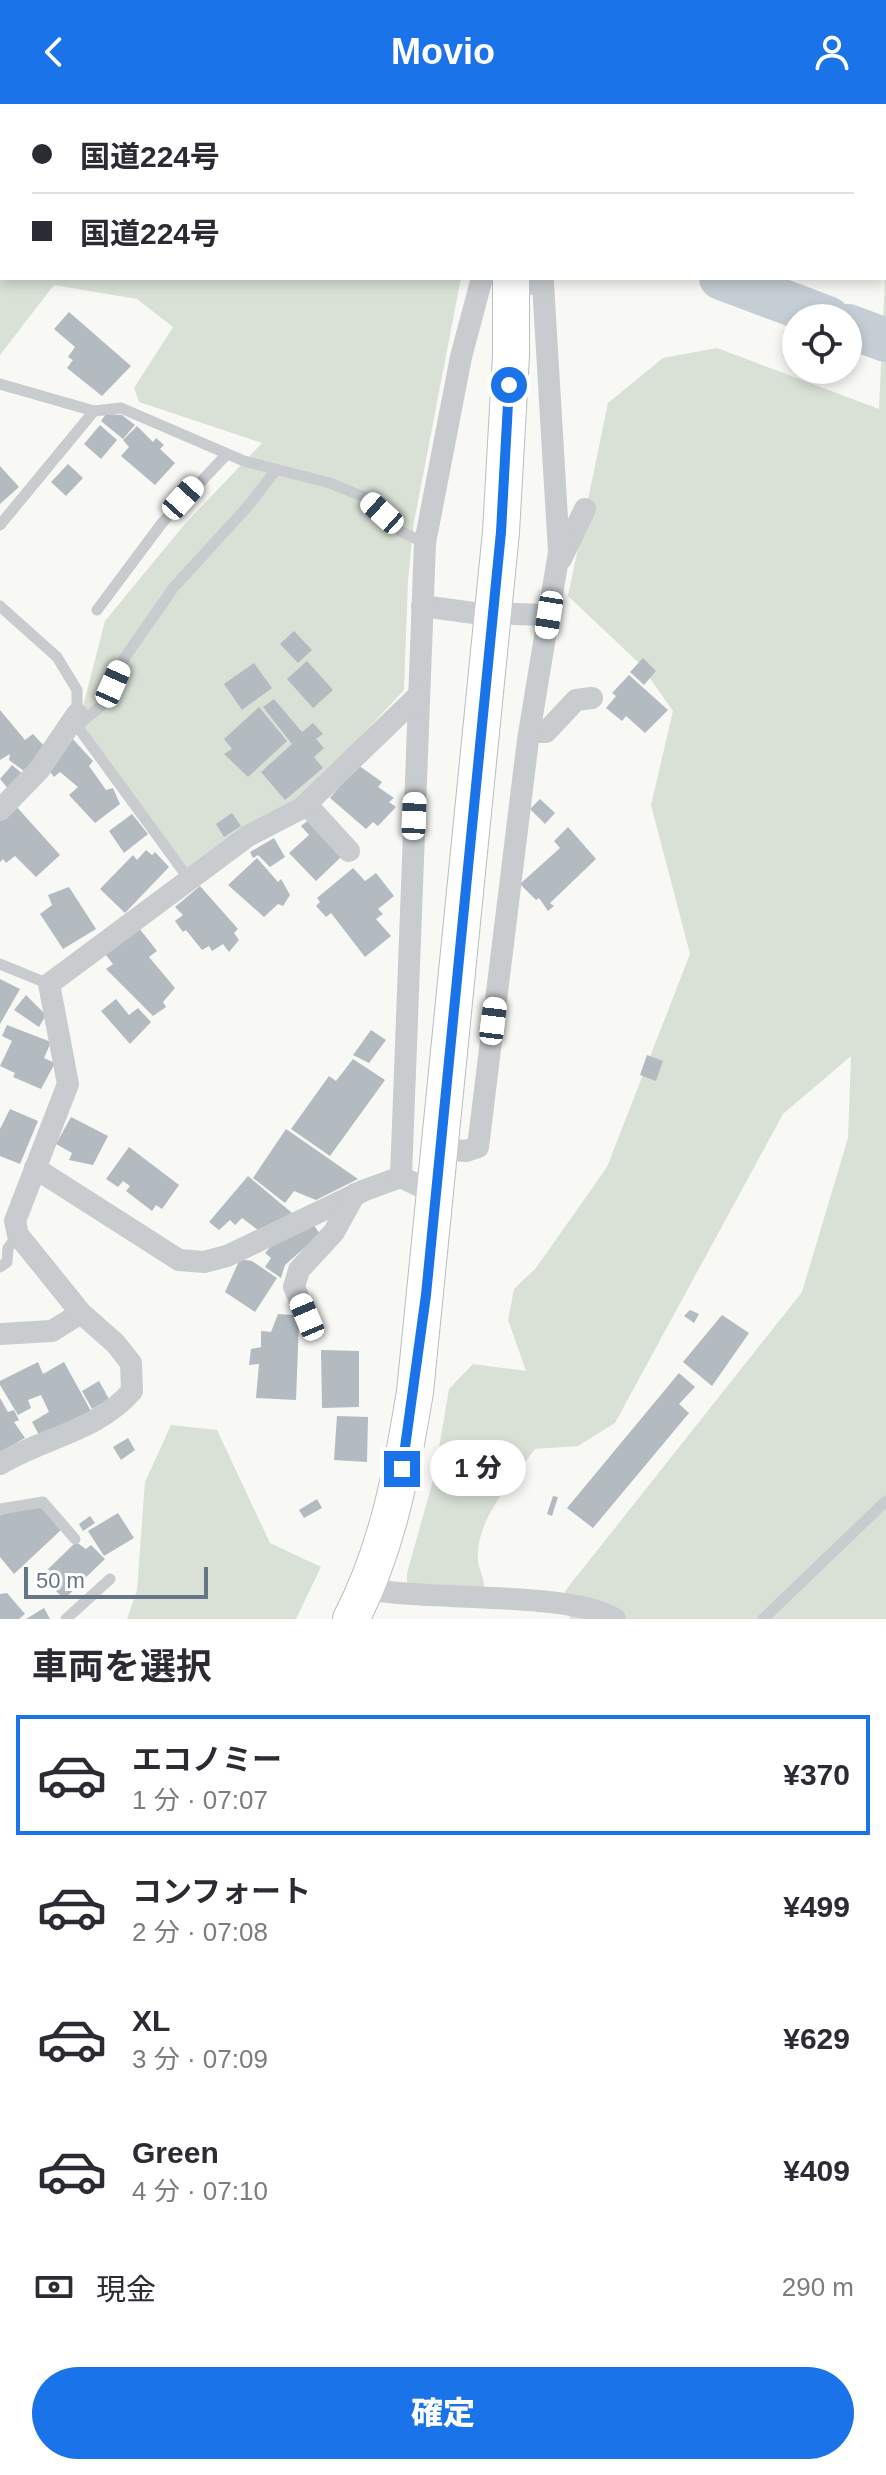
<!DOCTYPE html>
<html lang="ja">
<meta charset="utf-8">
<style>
:root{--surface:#fff;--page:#f7f7f7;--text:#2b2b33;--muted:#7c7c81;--line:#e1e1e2;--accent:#1a73e8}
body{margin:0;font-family:Arial,"Noto Sans JP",sans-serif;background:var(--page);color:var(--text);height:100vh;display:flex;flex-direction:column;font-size:30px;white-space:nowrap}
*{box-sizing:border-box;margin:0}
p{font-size:26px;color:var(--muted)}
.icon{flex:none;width:44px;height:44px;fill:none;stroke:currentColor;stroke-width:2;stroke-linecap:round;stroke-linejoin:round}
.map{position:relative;height:1515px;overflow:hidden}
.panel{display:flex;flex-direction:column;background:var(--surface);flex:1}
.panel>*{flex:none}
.guide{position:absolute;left:0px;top:0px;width:886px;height:176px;box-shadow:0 4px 12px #0003;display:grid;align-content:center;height:176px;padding:0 32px;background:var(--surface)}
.buttons{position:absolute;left:782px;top:200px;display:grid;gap:16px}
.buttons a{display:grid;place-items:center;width:80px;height:80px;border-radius:50%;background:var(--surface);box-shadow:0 4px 12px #0003;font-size:40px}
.scale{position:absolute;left:24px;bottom:20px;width:184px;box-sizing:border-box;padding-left:8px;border:4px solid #657689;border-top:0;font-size:22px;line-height:28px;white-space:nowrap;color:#657689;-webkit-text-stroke:6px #fff;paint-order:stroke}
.end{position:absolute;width:36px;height:36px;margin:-18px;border:10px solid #1a73e8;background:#fff;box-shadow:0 0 0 4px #fff}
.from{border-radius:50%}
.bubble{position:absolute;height:56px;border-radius:28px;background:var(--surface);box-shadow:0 4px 12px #0003;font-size:26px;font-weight:800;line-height:56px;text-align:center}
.car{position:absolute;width:24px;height:48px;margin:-24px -12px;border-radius:10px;box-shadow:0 0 6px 2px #0007;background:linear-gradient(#fff 24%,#345 0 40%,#fff 0 76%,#345 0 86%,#fff 0)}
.guide b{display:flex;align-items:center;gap:28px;height:76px;font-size:30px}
.guide b+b{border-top:2px solid var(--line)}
.guide i{width:20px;height:20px;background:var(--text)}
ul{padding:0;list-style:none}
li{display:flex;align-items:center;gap:24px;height:120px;margin:0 16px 12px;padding:0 16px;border:4px solid transparent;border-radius:0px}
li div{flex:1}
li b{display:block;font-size:30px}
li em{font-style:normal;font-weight:800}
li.active{border-color:var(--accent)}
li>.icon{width:72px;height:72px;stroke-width:1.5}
h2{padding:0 32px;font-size:36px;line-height:96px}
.pay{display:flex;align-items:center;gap:20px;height:88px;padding:0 32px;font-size:30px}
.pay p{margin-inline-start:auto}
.button{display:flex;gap:16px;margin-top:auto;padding:16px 32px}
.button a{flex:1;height:92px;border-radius:48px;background:var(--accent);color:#fff;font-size:32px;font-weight:800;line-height:92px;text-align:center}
header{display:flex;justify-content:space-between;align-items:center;height:104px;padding:0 32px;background:var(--accent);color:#fff;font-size:36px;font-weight:800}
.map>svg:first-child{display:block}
</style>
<header><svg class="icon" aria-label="back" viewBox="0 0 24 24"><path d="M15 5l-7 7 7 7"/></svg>Movio<svg class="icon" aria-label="person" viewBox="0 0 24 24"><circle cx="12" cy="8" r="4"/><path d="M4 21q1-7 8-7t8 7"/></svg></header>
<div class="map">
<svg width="886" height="1515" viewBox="0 0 886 1515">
<rect width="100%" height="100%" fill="#f8f8f5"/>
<!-- green -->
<g fill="#d9e1d6">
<polygon points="0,0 447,0 2,2 2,174 461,174 414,418 408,476 404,586 294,704 189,765 84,629 80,614 105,517 184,421 262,339 139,298 134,284 173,223 137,195 54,181 0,251"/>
<path d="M582,0H886V1515H570L565,1487L802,1188L848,1034L851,952L783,1010L615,1319L578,1342L535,1345C513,1375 475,1416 478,1456C479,1468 485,1473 484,1486L407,1484V1469L434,1373L449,1285L473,1260L526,1267L508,1216L514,1185L536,1164L607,1063L690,850L651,701L673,607L640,560L568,492L608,299L663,254L717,244L879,305L885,173L884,2Z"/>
<polygon points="171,1321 217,1326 270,1439 321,1463 296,1515 127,1515 137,1486 145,1378"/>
</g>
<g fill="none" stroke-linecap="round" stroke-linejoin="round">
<!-- river -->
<g stroke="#c4ced4" stroke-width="44">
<polyline points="186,0 192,2"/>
<polyline points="721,174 828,214"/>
<polyline points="848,222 886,236"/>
</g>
</g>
<!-- building -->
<g fill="#b3bac0">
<polygon points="69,208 131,262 102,292 67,264 73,256 68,253 75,243 54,225"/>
<polygon points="106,310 122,311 135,321 123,335 101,317"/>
<polygon points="100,321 117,336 101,355 84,340"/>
<polygon points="137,322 153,338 156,334 164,341 160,345 175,359 155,381 121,352 129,343 123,336"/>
<polygon points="68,360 83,374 66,392 51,378"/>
<polygon points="0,362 19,383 0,400"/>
<polygon points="294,527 312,546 298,559 280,540"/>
<polygon points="643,554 656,567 644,581 630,568"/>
<polygon points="307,557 333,586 313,604 287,575"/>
<polygon points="254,559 272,584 242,606 224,580"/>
<polygon points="629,571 668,606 645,629 626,612 622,617 606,604 616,592 612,589"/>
<polygon points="274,595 302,628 313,619 323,630 316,635 324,644 314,653 323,664 285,696 261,668 292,640 263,603"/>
<polygon points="259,603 287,637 248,673 224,650 232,645 224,635"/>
<polygon points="0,606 25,636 33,630 46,644 24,667 9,656 10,650 0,656"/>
<polygon points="70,632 93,657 89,662 106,686 113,684 120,700 95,719 69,691 78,683 60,668 54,673 46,663"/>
<polygon points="12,661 24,671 10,687 0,675"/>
<polygon points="358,661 382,678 378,683 394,694 389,698 396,703 378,722 373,718 366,725 330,694"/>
<polygon points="540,695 555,709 545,720 530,705"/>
<polygon points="14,700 60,751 36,773 15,752 6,759 3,755 0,758 0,716"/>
<polygon points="232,709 241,722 224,733 216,720"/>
<polygon points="132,710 148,730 124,749 109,727"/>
<polygon points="311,714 342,752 316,777 289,749 309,731 301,722"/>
<polygon points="568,723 596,755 550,799 554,802 548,807 539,794 536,796 520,780 560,744 554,737"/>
<polygon points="274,734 285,753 270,763 258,751 253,754 250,748"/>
<polygon points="146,746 152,751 155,748 169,763 125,809 100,785 133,751 137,756"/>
<polygon points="257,754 278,778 281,775 290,791 283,802 278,800 264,813 228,781"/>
<polygon points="353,764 365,777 376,769 394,792 378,805 383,810 376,815 391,832 365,853 331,809 326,813 316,802 320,798 317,794"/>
<polygon points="200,782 238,825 234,829 239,836 229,848 223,840 212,847 209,842 202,846 186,826 183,828 175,817 183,811 175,803"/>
<polygon points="69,783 96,825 63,845 40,810 52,801 48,791"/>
<polygon points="139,824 157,847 149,853 175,884 163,898 166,903 153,912 106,865 113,860 105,850"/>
<polygon points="0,875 20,885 0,920"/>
<polygon points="26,891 46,911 39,923 14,906"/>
<polygon points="116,895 129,911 138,904 151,918 130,940 101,907"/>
<polygon points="7,921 51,938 44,954 55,959 41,985 13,973 15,969 0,962 12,937 2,932"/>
<polygon points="371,926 386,936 369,959 353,951"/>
<polygon points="647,951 663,957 656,977 640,971"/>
<polygon points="353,955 385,976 330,1052 291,1025 329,972 336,977"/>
<polygon points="10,1005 38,1017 20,1060 0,1052 0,1025"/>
<polygon points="71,1013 108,1032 93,1061 69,1056 72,1049 56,1040"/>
<polygon points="286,1025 358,1075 316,1096 294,1087 285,1099 253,1074"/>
<polygon points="129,1043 179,1081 162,1105 156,1101 152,1107 126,1087 130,1082 123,1077 118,1083 106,1075"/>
<polygon points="248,1072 292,1109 258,1126 242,1114 235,1121 230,1116 219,1126 209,1118"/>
<polygon points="313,1120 320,1130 285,1161 281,1174 265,1163 271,1154 265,1149 274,1139"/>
<polygon points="240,1155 252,1157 277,1174 255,1208 225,1188"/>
<polygon points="690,1206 699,1210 694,1219 684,1212"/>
<polygon points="278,1210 295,1211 299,1218 296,1296 256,1294 259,1260 249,1261 251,1245 261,1243 261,1227 271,1228"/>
<polygon points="722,1211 749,1229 712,1282 683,1258"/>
<polygon points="321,1246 359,1247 359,1303 322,1304"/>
<polygon points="38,1258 43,1270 64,1258 92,1309 39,1331 32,1318 49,1308 41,1291 28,1296 31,1304 18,1311 0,1281 0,1277"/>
<polygon points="679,1269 695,1283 679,1300 689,1309 593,1424 567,1404"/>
<polygon points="99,1277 109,1295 92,1305 82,1287"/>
<polygon points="0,1294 8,1308 14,1306 19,1316 14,1318 25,1334 0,1348"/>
<polygon points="337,1312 368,1313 367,1358 334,1356"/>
<polygon points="128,1334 135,1346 121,1356 113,1343"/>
<polygon points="553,1392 558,1393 552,1412 547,1410"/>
<polygon points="317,1395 322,1404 304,1414 299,1406"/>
<polygon points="40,1401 61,1426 14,1470 0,1453 0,1411"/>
<polygon points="118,1409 134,1434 104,1452 88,1427"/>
<polygon points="90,1412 95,1419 83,1427 79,1420"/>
<polygon points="76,1438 86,1445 91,1441 105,1455 81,1478 86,1482 81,1487 77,1483 64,1495 41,1472"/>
<polygon points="7,1489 25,1510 19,1515 0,1515 0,1490"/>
<polygon points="44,1504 50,1515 26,1515"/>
</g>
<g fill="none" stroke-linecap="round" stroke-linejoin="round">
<defs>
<g id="trunk">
<polyline points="510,0 510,2"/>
<path d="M351,1515C388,1444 402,1366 415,1288L501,428L511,251V174"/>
</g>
</defs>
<!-- trunk casing -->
<use href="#trunk" stroke="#babdc1" stroke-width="38"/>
<!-- service -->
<g stroke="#c8cccf" stroke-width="11">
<polyline points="0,280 94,307 121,304 244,357 330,379 364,393 400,427 425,439"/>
<polyline points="0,421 94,307"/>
<polyline points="0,502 57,553 77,586 77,622 189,775"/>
<polyline points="97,506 162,419 227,350"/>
<polyline points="77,622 101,602 125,553 174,483 249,401 275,367"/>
<polyline points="0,860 49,880"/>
<polyline points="0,1163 7,1158 8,1144 18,1131"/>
<polyline points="0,1405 43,1398 75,1435"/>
<polyline points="66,1515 110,1475"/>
<polyline points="763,1515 886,1397"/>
</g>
<!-- minor -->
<g stroke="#c8cccf" stroke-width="22">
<polyline points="576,0 576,2"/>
<polyline points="561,455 585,405"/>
<polyline points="422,502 474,509"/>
<polyline points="514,510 549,511"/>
<polyline points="530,628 546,628 576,596 592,594"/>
<polyline points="306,700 349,747"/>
<polyline points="0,706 39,666 77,610"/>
<polyline points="440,1045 466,1047 478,1043 528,636 559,448 543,179 511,181"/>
<polyline points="35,1064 179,1156 204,1158 227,1152 365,1086 401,1073"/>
<polyline points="436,1090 401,1073 425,439 461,253 482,174"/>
<polyline points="307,1213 294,1183 299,1166 334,1128 355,1090"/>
<polyline points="0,1230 52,1227 81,1209"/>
<path d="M0,1360C43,1334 99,1326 132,1287L131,1259L115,1239L81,1209L18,1131L15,1117L68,980L49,880L248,732L302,704L419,591"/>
<path d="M366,1485C427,1497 572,1487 615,1515"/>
</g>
<!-- trunk -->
<use href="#trunk" stroke="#fff" stroke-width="36"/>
</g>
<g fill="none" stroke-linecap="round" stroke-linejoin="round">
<!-- route -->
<polyline stroke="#1a73e8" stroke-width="10" points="402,1365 426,1191 501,428 509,281"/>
</g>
</svg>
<div class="buttons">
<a><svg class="icon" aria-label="locate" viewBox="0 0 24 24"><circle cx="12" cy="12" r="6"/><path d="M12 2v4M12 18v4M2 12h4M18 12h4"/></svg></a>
</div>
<div class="scale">50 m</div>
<i class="end from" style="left:509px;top:281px"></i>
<i class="end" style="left:402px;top:1365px"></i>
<div class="bubble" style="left:430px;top:1336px;width:96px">1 分</div>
<i class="car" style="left:183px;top:394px;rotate:42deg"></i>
<i class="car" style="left:382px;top:409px;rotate:312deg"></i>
<i class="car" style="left:549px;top:511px;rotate:189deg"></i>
<i class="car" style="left:113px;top:580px;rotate:24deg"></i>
<i class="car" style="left:414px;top:712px;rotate:2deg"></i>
<i class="car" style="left:493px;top:917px;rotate:7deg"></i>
<i class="car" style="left:307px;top:1213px;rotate:337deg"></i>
<div class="guide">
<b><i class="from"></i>国道224号</b>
<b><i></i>国道224号</b>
</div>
</div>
<section class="panel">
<h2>車両を選択</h2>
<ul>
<li class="active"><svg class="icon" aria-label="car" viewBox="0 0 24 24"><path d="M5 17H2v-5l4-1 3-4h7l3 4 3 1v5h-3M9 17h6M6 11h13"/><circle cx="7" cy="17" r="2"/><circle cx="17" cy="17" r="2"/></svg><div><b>エコノミー</b><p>1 分 · 07:07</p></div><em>¥370</em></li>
<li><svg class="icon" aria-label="car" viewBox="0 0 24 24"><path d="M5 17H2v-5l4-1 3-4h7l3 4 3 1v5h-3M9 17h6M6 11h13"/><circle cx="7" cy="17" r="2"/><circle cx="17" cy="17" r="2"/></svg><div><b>コンフォート</b><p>2 分 · 07:08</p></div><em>¥499</em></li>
<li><svg class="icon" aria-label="car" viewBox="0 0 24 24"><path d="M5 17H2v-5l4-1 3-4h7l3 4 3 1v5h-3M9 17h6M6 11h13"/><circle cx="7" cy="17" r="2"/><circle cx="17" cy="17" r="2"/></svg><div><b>XL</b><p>3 分 · 07:09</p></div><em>¥629</em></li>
<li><svg class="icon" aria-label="car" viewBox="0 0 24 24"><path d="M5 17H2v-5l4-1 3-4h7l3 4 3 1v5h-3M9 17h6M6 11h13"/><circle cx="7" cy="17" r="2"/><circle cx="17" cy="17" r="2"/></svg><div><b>Green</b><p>4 分 · 07:10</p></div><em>¥409</em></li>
</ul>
<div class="pay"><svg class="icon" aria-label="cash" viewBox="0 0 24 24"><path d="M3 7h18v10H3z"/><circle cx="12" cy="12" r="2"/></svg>現金<p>290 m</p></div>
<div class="button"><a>確定</a></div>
</section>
